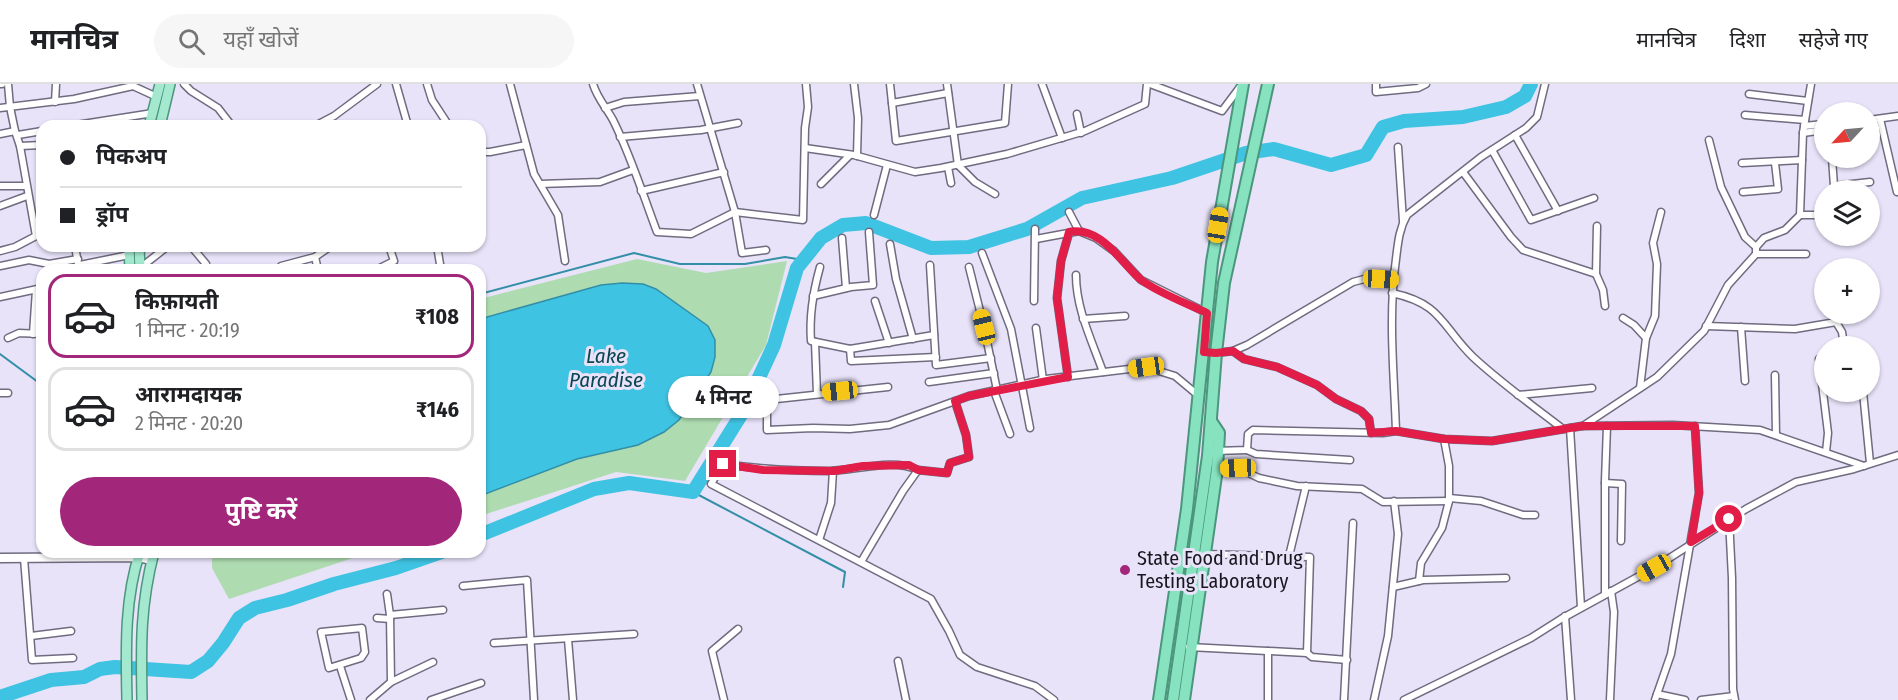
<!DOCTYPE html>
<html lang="hi">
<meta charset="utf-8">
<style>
:root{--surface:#fff;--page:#f6f6f6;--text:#202124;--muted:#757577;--line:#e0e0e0;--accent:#a2277b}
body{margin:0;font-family:"Fira Sans Condensed","Noto Sans Devanagari",sans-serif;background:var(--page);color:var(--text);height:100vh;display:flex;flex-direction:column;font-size:22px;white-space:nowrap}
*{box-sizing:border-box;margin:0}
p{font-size:20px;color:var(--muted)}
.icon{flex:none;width:33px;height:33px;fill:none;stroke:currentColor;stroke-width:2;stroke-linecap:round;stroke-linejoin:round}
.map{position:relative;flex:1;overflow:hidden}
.panel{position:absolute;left:36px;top:180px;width:450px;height:294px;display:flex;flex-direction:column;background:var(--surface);border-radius:18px;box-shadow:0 2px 4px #0004}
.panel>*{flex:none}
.banner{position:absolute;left:36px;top:36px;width:450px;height:132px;border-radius:18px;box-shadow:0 2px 4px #0004;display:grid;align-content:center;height:132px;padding:0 24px;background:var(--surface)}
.needle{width:39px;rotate:244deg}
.tools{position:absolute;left:1814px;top:18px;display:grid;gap:12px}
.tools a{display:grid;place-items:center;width:66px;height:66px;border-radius:50%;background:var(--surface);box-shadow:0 2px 4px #0004;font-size:30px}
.end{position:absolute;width:27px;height:27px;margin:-14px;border:8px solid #e11d48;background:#fff;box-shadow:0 0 0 3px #fff}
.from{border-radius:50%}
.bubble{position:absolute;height:42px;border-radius:21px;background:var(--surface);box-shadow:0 2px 4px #0004;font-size:20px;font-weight:700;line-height:42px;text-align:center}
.car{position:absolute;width:18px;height:36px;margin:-18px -9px;border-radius:8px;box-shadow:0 0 4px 2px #0007;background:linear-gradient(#f5c518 24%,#345 0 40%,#f5c518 0 76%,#345 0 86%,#f5c518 0)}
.banner b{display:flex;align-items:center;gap:21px;height:57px;font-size:22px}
.banner b+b{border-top:2px solid var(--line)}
.banner i{width:15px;height:15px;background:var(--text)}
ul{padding:10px 0 0;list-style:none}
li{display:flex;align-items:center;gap:18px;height:84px;margin:0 12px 9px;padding:0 12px;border:3px solid var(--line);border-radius:18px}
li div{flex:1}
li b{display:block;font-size:22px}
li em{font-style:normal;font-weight:700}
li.current{border-color:var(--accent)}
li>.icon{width:54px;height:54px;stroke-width:1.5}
.action{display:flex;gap:12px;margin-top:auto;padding:12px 24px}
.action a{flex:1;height:69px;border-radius:36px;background:var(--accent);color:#fff;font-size:24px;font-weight:700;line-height:69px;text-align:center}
header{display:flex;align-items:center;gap:36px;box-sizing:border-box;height:84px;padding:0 30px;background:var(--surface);border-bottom:2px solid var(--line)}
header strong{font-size:28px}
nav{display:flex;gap:33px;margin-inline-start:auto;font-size:21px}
.search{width:420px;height:54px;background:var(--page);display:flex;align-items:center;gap:15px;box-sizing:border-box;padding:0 21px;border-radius:33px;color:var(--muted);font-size:22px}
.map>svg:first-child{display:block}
</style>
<header>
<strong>मानचित्र</strong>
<div class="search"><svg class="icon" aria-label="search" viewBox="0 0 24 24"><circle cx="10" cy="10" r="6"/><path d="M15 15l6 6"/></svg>यहाँ खोजें</div>
<nav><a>मानचित्र</a><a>दिशा</a><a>सहेजे गए</a></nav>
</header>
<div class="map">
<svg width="1898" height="616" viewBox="0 0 1898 616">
<rect width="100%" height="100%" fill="#e8e3f9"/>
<!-- green -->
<g fill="#aedcb0">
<polygon points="637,175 706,189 787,177 766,261 685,397 616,388 480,432 480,215"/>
<polygon points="212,468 371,468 229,515 212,484"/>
</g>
<!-- water -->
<polygon fill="#3fc3e2" stroke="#338fa7" stroke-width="1.5" points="622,199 643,200 656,205 708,242 715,256 715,273 711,288 679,336 664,348 638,361 577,375 480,412 480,235 601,201"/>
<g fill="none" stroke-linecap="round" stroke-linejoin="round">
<!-- stream -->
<g stroke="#338fa7" stroke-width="2">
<polyline points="480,210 634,169 680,180 745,180 785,173 803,176"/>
<polyline points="0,270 42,301"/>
<polyline points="693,408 845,488 843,503"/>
</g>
<!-- river -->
<g stroke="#3fc3e2" stroke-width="14">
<polyline points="480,451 594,405 629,399 693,408 744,326 774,261 797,184 821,154 843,141 866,139 931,164 969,163 1027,145 1082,114 1172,94 1246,69 1274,65 1331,81 1366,71 1383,43 1404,37 1463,33 1506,23 1525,12 1531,0"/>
<polyline points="0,613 51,596 84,593 100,585 115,583 191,588 208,577 223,559 239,534 255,524 287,516 334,500 396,484 442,468"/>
</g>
<defs>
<g id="minor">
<polyline points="0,0 2,0"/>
<polyline points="184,0 191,7 218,24 232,42"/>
<polyline points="396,0 408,42"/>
<polyline points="427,0 432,16 449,42"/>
<polyline points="510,0 534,90 558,131 565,177"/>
<path d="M593,0C597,14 606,23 613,36C631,72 643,111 657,148L691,150L735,128L803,136L805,44L808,23L806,0"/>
<polyline points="697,0 735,128 742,169 766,166"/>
<polyline points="854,0 858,34 857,72"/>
<polyline points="890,0 896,57 1005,39 1008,0"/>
<polyline points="947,0 958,81 975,98 995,110"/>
<polyline points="1042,0 1062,54"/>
<polyline points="1150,0 1222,27 1240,3"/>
<polyline points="1376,0 1376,8 1418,4 1426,0"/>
<polyline points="1749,10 1808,17"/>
<polyline points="55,18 56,0"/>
<polyline points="892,19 948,9"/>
<polyline points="0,24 74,15 133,2 157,13"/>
<polyline points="605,24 624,18 700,12"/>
<polyline points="1077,30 1081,49"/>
<polyline points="1745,31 1805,36"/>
<polyline points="1880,35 1897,108"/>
<polyline points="1869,36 1898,32"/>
<polyline points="70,42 153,29"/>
<polyline points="315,42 334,32 377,0"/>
<polyline points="1804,42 1824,40"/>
<polyline points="1803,49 1824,46"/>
<polyline points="0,50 15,47"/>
<polyline points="18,51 42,47"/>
<polyline points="1515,51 1558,127"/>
<polyline points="620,53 701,46 738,39"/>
<polyline points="1709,56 1721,103 1745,153 1756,163"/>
<polyline points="20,62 42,61"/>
<polyline points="1398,63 1403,137"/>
<polyline points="805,64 854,71 915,88 941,84 1007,70 1085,47 1145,20 1147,0"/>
<polyline points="1492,66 1531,136 1594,114"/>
<polyline points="480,68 490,68 526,61"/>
<polyline points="1832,74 1834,102 1870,98"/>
<polyline points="1742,79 1802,76"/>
<polyline points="948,83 951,99"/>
<polyline points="1463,88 1511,153 1523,166 1596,190"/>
<polyline points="540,100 600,98 633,86"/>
<polyline points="821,100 850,71"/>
<polyline points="0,102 26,102"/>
<polyline points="641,107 724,88"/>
<polyline points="1743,108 1778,105 1775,79"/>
<polyline points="0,122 27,112"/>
<polyline points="1069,128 1079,147"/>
<polyline points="874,131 887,81"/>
<polyline points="1800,131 1824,131"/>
<polyline points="1597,142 1596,190 1603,206 1605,222"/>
<polyline points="842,154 846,204"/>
<polyline points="1036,155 1079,147 1096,154 1114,167 1141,196 1207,229"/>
<polyline points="890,160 896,195 913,255"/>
<polyline points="75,162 79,186"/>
<polyline points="191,162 206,180"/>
<polyline points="437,162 441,186"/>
<polyline points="0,167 15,163 36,152 20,62 15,47 10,23 8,0"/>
<polyline points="982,169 1011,245 1030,344"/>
<polyline points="1756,170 1806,170"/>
<polyline points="80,181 129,171"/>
<polyline points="930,181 936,281 991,274"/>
<polyline points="0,182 29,176 49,180 78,175"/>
<path d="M820,183C813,208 809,231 811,257L850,265L934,251"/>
<polyline points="969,183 984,243 997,306"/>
<polyline points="140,184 168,162"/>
<polyline points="220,186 222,186"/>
<polyline points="282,186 281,182 315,173"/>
<polyline points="318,186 315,173 331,162"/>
<polyline points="376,186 394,177 389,162"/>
<path d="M1076,191C1076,225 1092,257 1103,288"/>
<path d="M1392,209C1443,220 1441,242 1473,273C1501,299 1533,322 1563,345"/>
<polyline points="813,212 851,203 873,201 869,148"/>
<polyline points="0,213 42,204"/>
<polyline points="875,217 889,259"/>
<polyline points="1034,217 1035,145"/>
<polyline points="1623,234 1634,241 1646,254 1640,304"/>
<polyline points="1083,235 1125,232"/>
<polyline points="1706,242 1795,245 1836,238 1842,248 1844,262"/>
<polyline points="1741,243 1745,297"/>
<polyline points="1036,244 1043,296"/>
<polyline points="33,250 36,206"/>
<polyline points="8,254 19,249 42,250"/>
<polyline points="1646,254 1655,232 1657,180 1653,159 1661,128"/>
<polyline points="815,258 817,310"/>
<polyline points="850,265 851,277 936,273"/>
<polyline points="1233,267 1244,275 1277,283 1317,301 1336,315 1361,327 1369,335 1371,349"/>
<polyline points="1216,269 1233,267 1247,261 1353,198 1368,194 1393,196"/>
<polyline points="1819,275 1828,349 1826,368"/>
<polyline points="1775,291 1776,351"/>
<polyline points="1068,293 1057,214 1061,177 1069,149"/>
<polyline points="929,298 994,289"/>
<polyline points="888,303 767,316 767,346 813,344 850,345 889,341 969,312 1046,295 1146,283 1175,292 1199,312"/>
<polyline points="994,307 1010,350"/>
<polyline points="1863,308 1870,379"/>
<polyline points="0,309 8,309"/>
<polyline points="1518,311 1592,304"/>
<polyline points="1583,342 1657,293 1704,247 1728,201 1756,170 1756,163 1764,154 1785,146 1800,131 1803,49 1811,0"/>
<polyline points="1570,344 1581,523"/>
<path d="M1396,347C1394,289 1388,232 1396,175C1398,159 1399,145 1407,131L1481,73L1526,44L1537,33L1545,0"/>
<polyline points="1247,366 1256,370 1350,376"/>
<polyline points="1215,367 1247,366 1248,350 1253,346 1383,349 1396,347 1444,355 1492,357 1582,342 1673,341 1760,346 1864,382"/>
<polyline points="1216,385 1238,384 1259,394 1297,402 1362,405 1383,418 1449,417"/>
<path d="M918,386C894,374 857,386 830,387C794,387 759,385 723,380L711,400L931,515L949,547L960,571L977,583L1035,602L1054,616"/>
<polyline points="1605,399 1622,400 1621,457"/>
<polyline points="1449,414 1481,417 1523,431 1535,431"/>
<polyline points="1729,435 1732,494 1733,605 1735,616"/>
<polyline points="819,456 831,419 833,387"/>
<polyline points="1203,470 1310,473 1307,569"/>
<polyline points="1289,472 1306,402"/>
<polyline points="24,474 32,576 73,574"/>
<polyline points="861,478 903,407 918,386 947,389 950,379 969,373 966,351 955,317"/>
<polyline points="1419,497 1421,479 1442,444 1449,417 1449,382 1444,355"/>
<polyline points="463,502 527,496 534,616"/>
<polyline points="1393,503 1423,496 1506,494"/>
<polyline points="1605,510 1605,397 1607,342"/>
<polyline points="390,531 443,526"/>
<polyline points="1565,532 1571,616"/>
<polyline points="377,534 390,535"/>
<polygon points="362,544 365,568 361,574 329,584 321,548"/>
<polyline points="31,552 71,547"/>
<polyline points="568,555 573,616"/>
<polyline points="494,559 634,550"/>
<polyline points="1189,563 1307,569 1312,573 1347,576"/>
<polyline points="898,577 906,616"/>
<polyline points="340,582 351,616"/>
<polyline points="391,598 433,578"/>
<polyline points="1657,610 1685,616"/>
<polyline points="370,616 391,598 390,531 387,510"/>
<polyline points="431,616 481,599"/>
<polyline points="724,616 712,567 738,545"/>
<polyline points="1268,616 1268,567"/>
<polyline points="1344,616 1353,439"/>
<polyline points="1374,616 1388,552 1398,450 1394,417"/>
<polyline points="1404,616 1531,554 1561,535 1654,484 1746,425 1796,398 1854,385 1898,371"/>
<polyline points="1610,616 1614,528 1611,507"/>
<polyline points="1655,616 1671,570 1699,409 1695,342"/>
<polyline points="1701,616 1734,612"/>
</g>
<polyline id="secondary" points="0,474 138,473 152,476"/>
<g id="primary">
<polyline points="149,42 160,0"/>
<polyline points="160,42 170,0"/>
<polyline points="129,162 130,186"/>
<polyline points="139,162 140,186"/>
<path d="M127,616C126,567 124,515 140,468"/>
<path d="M142,616C141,561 140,522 154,468"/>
</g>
<g id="trunk">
<polyline points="1159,616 1187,425 1212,178 1243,0"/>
<polyline points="1173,616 1208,372 1216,269 1224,199 1268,0"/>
<polyline points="1184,616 1217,385 1219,349 1211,337"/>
</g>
</defs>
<!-- minor casing -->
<use href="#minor" stroke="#706b7f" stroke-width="9"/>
<!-- secondary casing -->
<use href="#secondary" stroke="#706b7f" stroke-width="11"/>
<!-- primary casing -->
<use href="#primary" stroke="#4b967c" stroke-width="12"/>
<!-- trunk casing -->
<use href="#trunk" stroke="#4b967c" stroke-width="14"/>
<!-- minor -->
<use href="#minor" stroke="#fff" stroke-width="6"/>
<!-- secondary -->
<use href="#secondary" stroke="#fff" stroke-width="8"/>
<!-- primary -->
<use href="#primary" stroke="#a4e9cf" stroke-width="9"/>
<!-- trunk -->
<use href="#trunk" stroke="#86e2bf" stroke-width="10"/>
</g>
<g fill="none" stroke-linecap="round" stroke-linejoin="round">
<!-- route -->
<path stroke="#e11d48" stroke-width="8" d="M723,380L763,386L834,387L863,382L909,381L918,386L947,389L950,379L969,373L966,351L955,317L969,312L1068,293L1057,214L1061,177L1069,148C1101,142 1120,177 1140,195C1156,208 1188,220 1207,229L1204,268L1216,269L1233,267L1244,275L1277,283L1317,301L1336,315L1361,327L1369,335L1371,349L1396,347L1444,355L1492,357L1582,342H1695L1699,409L1691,458L1729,435"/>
</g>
<!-- markers -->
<circle fill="#a2277b" stroke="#e8e3f9" stroke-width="2" cx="1125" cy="486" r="6"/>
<g text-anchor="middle" stroke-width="6" stroke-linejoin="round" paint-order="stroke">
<!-- poi labels -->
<g font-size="20" fill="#18161e" stroke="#e8e3f9" text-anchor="start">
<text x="1137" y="481">State Food and Drug<tspan x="1137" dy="23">Testing Laboratory</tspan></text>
</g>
<!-- water labels -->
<g font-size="21" font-style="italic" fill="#0a4552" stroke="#e8e3f9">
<text x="606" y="279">Lake<tspan x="606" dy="24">Paradise</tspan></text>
</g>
</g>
</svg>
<div class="tools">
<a><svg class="needle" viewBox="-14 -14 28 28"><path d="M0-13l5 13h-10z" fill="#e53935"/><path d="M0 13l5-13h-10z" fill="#757577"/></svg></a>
<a><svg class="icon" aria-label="layers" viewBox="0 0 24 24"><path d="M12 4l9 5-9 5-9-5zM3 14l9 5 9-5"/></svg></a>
<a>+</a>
<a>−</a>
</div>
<i class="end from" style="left:1729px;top:435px"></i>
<i class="end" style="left:723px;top:380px"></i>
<div class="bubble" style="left:668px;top:292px;width:111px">4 मिनट</div>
<i class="car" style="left:1218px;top:141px;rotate:9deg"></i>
<i class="car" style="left:1381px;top:195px;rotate:93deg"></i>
<i class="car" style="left:984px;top:243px;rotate:346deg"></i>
<i class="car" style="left:1146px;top:283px;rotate:262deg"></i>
<i class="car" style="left:840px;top:307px;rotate:264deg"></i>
<i class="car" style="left:1238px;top:384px;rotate:268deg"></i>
<i class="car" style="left:1654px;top:484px;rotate:241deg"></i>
<div class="banner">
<b><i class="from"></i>पिकअप</b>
<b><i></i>ड्रॉप</b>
</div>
<section class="panel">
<ul>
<li class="current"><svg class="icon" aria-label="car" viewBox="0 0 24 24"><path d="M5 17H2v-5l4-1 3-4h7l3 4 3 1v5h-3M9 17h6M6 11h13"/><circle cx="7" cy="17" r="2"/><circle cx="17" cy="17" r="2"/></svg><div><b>किफ़ायती</b><p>1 मिनट · 20:19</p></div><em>₹108</em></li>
<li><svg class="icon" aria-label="car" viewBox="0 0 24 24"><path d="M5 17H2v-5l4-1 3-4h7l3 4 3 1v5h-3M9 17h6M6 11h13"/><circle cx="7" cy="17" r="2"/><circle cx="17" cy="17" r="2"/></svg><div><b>आरामदायक</b><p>2 मिनट · 20:20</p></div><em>₹146</em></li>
</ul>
<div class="action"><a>पुष्टि करें</a></div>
</section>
</div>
